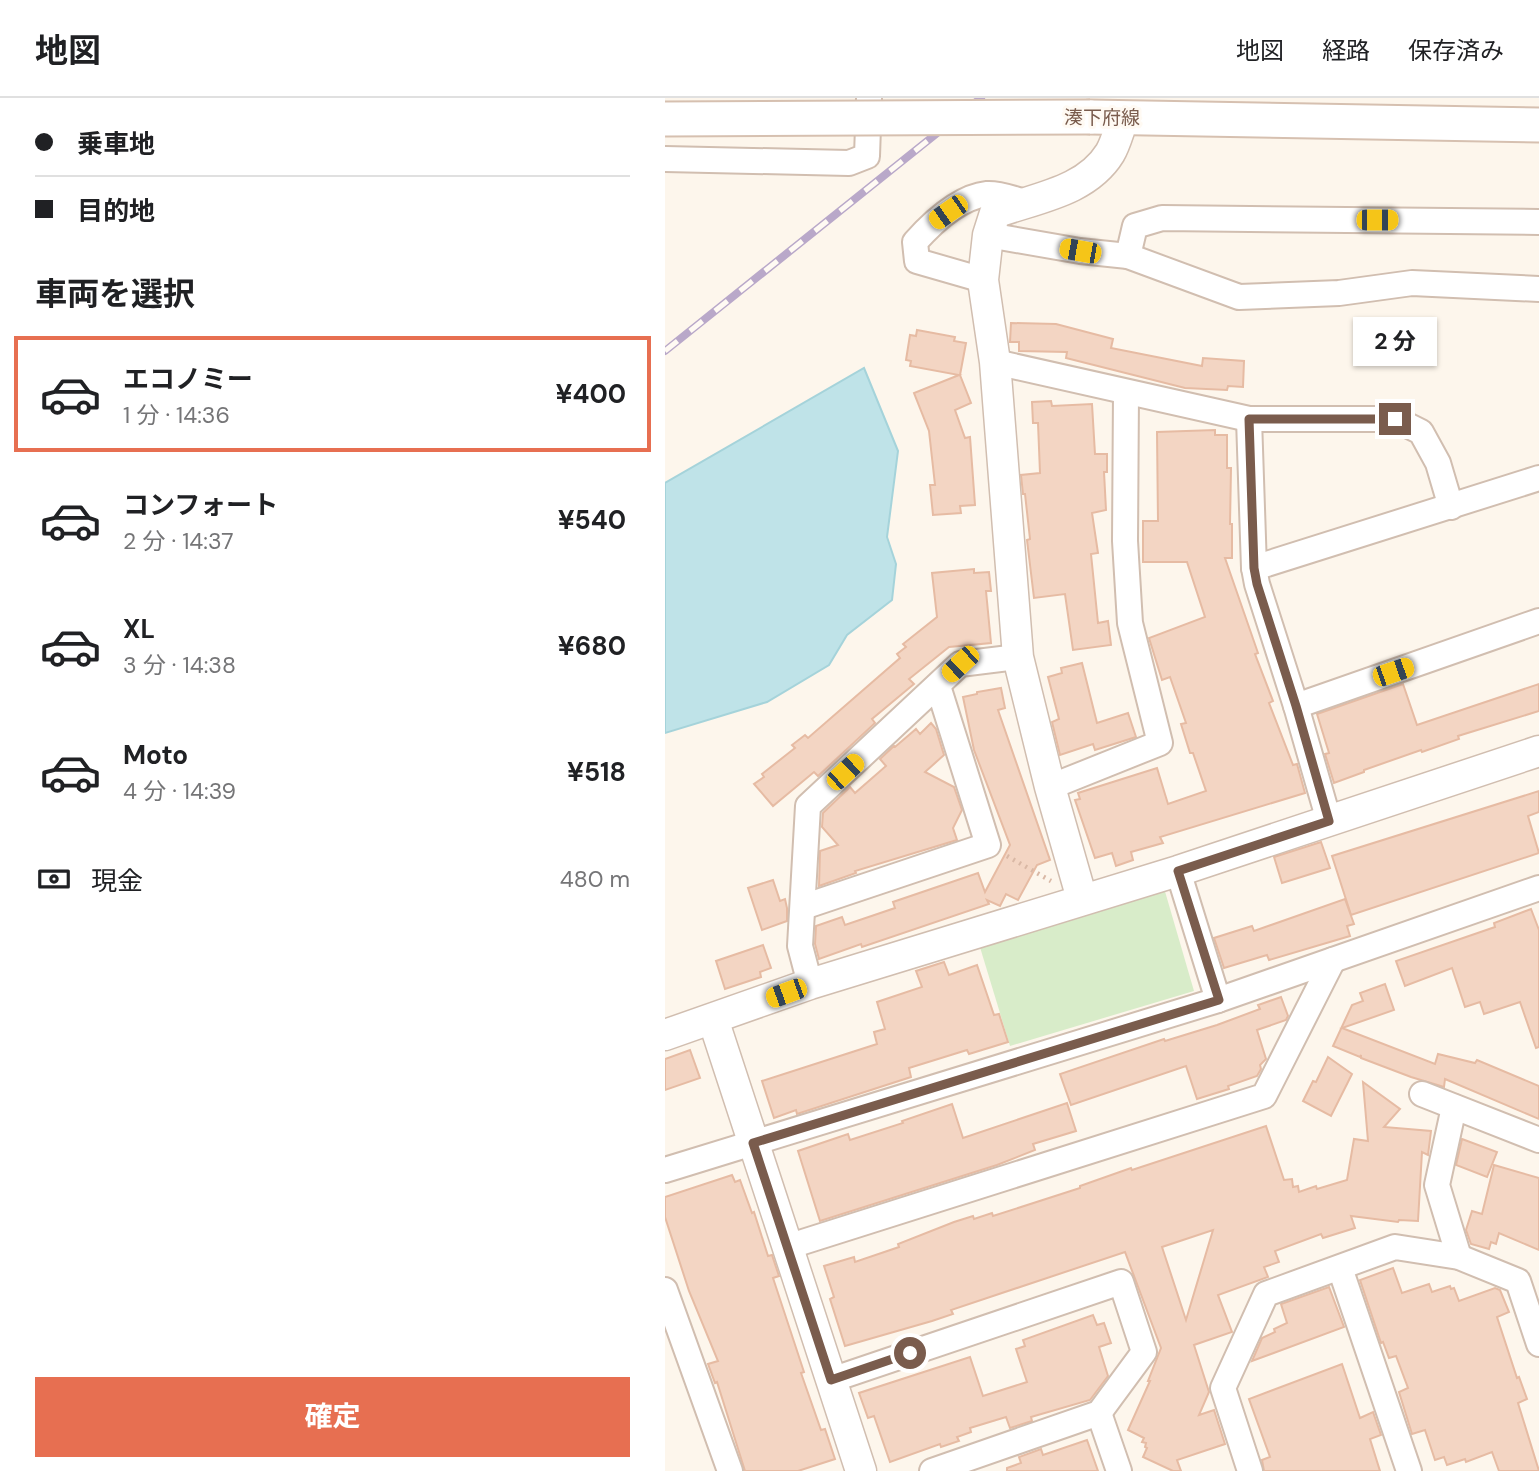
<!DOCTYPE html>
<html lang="ja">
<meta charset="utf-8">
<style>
:root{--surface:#fff;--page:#f2f2f2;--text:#202124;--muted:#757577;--line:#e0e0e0;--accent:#e76f51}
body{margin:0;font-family:"DM Sans","Noto Sans JP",sans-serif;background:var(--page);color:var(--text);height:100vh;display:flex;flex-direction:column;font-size:26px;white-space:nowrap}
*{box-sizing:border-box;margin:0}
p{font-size:23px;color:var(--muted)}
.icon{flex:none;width:38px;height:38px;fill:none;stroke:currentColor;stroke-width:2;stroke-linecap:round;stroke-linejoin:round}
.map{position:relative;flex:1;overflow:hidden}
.side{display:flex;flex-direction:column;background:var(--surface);width:665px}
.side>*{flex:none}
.top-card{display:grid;align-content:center;height:154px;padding:0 35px;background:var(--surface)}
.end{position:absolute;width:32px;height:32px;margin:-16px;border:9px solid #7a5c4d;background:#fff;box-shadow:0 0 0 4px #fff}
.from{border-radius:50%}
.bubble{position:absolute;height:49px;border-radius:0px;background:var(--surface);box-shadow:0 2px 5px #0004;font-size:23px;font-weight:700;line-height:49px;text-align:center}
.car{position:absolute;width:21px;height:42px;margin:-21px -10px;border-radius:9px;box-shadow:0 0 5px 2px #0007;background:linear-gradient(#f5c518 24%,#345 0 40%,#f5c518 0 76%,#345 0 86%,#f5c518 0)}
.top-card b{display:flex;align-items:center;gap:24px;height:66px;font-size:26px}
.top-card b+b{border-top:2px solid var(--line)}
.top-card i{width:18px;height:18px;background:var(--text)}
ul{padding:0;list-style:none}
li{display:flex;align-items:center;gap:21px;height:116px;margin:0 14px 10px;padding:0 21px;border:4px solid transparent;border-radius:0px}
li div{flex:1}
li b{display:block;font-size:26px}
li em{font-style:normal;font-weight:700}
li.active{border-color:var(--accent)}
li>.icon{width:63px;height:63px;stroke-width:1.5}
h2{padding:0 35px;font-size:32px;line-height:84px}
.pay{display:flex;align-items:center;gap:18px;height:77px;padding:0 35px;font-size:26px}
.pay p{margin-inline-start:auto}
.primary-button{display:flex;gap:14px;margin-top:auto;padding:14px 35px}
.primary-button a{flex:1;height:80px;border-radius:0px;background:var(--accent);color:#fff;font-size:28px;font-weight:700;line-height:80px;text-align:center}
header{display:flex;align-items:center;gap:42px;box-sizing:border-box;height:98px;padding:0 35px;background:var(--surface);border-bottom:2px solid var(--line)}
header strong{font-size:33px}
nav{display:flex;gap:38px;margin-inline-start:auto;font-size:24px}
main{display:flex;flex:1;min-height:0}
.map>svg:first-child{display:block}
</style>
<header>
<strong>地図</strong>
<nav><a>地図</a><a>経路</a><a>保存済み</a></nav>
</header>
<main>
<section class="side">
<div class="top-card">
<b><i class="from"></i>乗車地</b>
<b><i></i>目的地</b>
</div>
<h2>車両を選択</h2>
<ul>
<li class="active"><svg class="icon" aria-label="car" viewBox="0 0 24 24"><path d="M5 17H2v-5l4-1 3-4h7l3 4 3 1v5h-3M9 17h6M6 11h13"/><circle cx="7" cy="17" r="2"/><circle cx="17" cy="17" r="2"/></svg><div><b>エコノミー</b><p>1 分 · 14:36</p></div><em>¥400</em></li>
<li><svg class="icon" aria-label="car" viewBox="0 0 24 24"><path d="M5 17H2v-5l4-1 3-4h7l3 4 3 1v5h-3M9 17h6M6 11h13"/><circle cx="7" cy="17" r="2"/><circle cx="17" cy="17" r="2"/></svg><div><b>コンフォート</b><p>2 分 · 14:37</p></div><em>¥540</em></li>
<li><svg class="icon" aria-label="car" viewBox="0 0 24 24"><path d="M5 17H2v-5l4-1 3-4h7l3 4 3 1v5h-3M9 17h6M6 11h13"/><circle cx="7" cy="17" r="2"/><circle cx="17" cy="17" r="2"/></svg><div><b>XL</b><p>3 分 · 14:38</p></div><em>¥680</em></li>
<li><svg class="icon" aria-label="car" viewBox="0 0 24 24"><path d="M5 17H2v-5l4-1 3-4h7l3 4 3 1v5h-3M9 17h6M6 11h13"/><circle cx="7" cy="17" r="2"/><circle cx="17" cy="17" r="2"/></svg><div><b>Moto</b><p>4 分 · 14:39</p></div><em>¥518</em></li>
</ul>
<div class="pay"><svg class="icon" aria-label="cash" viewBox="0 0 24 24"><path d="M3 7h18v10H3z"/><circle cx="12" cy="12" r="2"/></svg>現金<p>480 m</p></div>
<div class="primary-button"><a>確定</a></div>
</section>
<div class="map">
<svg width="874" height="1373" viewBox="0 0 874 1373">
<rect width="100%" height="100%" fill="#fdf6ec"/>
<!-- green -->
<polygon fill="#d8ecc9" points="499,790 529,893 345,948 314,846"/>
<!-- water -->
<polygon fill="#bfe3e8" stroke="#a5d3da" stroke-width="2" points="199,270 233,353 222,439 231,466 227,502 182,537 164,567 102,604 0,635 0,385"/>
<!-- building -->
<g fill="#f3d5c3" stroke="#e6bba3" stroke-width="2" fill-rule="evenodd">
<polygon points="346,225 391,226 448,241 446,250 537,268 538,260 579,263 578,289 563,288 562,292 520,290 401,260 402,254 354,253 354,244 345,244"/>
<polygon points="252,232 290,239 289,243 301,245 295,277 306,305 290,312 300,340 305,339 310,407 295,408 296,415 268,417 265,387 270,387 264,333 249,295 294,277 245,268 246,263 241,262 245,237 251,238"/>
<polygon points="386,303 387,308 427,306 430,356 442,356 442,374 439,374 441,412 427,415 433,455 426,456 433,525 443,523 446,547 408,552 400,496 369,500 362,442 365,441 360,396 358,396 356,377 375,375 373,325 368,325 367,304"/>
<polygon points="550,332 550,337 562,337 562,370 566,370 565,426 567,426 567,460 560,460 593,555 590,556 608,603 604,605 628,667 632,666 640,695 495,739 498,745 466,754 468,762 451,768 447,755 430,760 410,702 415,701 413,695 492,670 503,706 541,693 528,655 525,655 516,626 521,625 505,579 497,582 484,540 540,519 522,464 478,464 478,423 493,423 492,334"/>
<polygon points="309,471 309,475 324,474 326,493 321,493 326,545 284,549 244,581 249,586 207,621 210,625 153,678 149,674 108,708 89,686 99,679 97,676 130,650 127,647 140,637 143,640 235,560 232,556 241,549 238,546 272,519 267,475"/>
<polygon points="417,565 432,625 463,615 471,639 430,652 428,646 395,657 387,624 394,621 383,579 397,575 396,570"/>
<polygon points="738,586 752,627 874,586 874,613 793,638 794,641 757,654 756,652 699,672 699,674 669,685 660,656 664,655 652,616"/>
<polygon points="336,590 340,610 333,612 385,762 372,767 353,802 341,796 335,808 322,802 324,806 197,849 196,846 154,861 150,846 151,828 177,819 180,827 230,810 228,804 313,775 320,794 345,747 309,652 298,599 312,596 312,594"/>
<polygon points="266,625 271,631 279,657 260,674 289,689 297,712 288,730 292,742 190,773 191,775 154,788 155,753 173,747 157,729 158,715 185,689 190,695 221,668 215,661 229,648 230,649 251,631 255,636"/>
<polygon points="874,693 874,714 863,718 874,755 686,817 667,758"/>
<polygon points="656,744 665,770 617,785 609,759"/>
<polygon points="108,782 115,803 120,801 122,810 122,823 97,832 83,790"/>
<polygon points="680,801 689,826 682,828 685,838 604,862 602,857 559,870 549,840 587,828 589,833"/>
<polygon points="866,811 874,832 874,949 871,950 855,904 819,916 815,904 800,909 787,870 740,888 731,863 830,829 829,825"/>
<polygon points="98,847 106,870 95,874 96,879 60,891 51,863"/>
<polygon points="279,864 284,877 312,867 329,917 334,916 343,944 304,956 302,952 244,970 246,979 132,1016 131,1012 109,1020 97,983 212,946 209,934 220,931 212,904 257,889 251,873"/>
<polygon points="720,886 729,912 677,930 770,966 773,956 810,965 812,962 874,988 874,1021 780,981 779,989 746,979 696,960 696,957 695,959 668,948 687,907 698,903 695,895"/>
<polygon points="616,899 623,918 621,922 592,932 601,961 595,967 596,971 592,978 563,988 564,991 532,1001 521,968 406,1007 395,976 499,941 500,943 552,927 595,911 593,907"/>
<polygon points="25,952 35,980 0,992 0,961"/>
<polygon points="663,959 687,976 666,1018 638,1003 648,983 651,984"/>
<path d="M698,984L735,1011L719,1029L766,1033L763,1057L757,1054L753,1123L734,1122L733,1124L686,1118L690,1130L658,1140L656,1136L610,1153L614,1164L599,1169L603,1179L553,1197L567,1234L529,1247L544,1294L534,1317L549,1312L560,1346L512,1362L516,1373H508L478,1359L482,1350L480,1349L481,1345L477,1344L479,1340L463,1332L485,1283H483L496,1250L460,1154L286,1212L288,1216L267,1223L180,1248L165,1201L169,1199L159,1168L189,1159L190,1164L234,1149L233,1146L289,1124L308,1118L309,1121L327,1115L328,1118L415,1090V1088L466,1070L467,1072L601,1028L619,1082L627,1081L628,1089L633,1088L634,1094L651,1088L652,1091L682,1082L689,1041L703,1043ZM548,1132L521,1222L497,1149Z"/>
<polygon points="402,1005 411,1033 368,1046 370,1052 332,1067 155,1123 133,1053 183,1036 185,1042 238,1025 237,1023 287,1006 298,1040"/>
<polygon points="797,1041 832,1054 822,1079 791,1067"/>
<polygon points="829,1067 874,1080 874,1152 834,1135 831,1146 826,1144 824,1151 806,1146 801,1132 807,1113 817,1116"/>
<polygon points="67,1077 70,1084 75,1082 87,1115 89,1114 103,1158 107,1157 114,1178 108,1180 139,1274 136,1275 156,1332 160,1331 170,1361 133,1373 80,1373 52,1284 50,1285 43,1266 53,1263 24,1193 0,1119 0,1099"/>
<polygon points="728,1170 737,1195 764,1186 767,1194 785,1188 786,1191 789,1190 794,1203 830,1190 835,1192 844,1214 832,1219 852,1280 854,1279 862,1301 853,1305 874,1373 834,1373 827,1354 801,1364 800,1361 782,1367 779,1359 770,1362 760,1332 747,1336 734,1294 743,1290 731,1258 724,1260 718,1244 716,1245 695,1182"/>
<polygon points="664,1189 679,1229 587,1263 597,1240 610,1234 609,1231 622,1225 616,1206"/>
<polygon points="428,1217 432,1227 439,1225 446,1245 434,1249 443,1278 425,1302 366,1319 367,1323 345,1330 341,1319 305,1330 306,1334 292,1339 294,1343 276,1349 275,1346 225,1364 209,1318 203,1320 194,1295 305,1259 318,1298 362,1284 351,1251 360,1248 358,1242"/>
<polygon points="677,1266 695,1320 708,1314 716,1337 705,1341 715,1373 599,1373 597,1362 605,1359 584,1301"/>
<polygon points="422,1342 433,1373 342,1373 342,1370 356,1365 354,1359 376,1351 378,1357"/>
</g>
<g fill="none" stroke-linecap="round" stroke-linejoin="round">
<defs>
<g id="minor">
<polyline points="0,61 184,65 202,58 204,0"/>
<polyline points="323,137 415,153 463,158 574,199 674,195 747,185 874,191"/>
<polyline points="463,158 470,128 497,120 874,124"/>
<path d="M318,182L252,163L250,144C268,124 294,99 322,96C334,95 349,101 360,104"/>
<polyline points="330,264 584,321 730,321 756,334 773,365 786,409"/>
<polyline points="584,321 589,470 592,486 631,608 664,723"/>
<polyline points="589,470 874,380"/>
<polyline points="631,608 874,523"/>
<polyline points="385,689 495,645 465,525 460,443 461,295"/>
<polyline points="513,773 553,902"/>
<polyline points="138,809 323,747 273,588"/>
<polyline points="145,886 135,848 143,708 295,566 353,559"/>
<polyline points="757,996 874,1042"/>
<polyline points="789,1009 772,1087 794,1159"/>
<polyline points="0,1072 553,902 874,790"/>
<polyline points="122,1149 599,998 668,862"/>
<polyline points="675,1170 744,1373"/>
<polyline points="0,1192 65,1373"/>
<polyline points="166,1282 456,1184 479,1254 434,1315 267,1373"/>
<polyline points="434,1315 454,1373"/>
<polyline points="585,1373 558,1290 601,1196 730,1149 794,1159 853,1183 874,1246"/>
</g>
<g id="tertiary">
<path d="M417,801L385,689L353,559L330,264L318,182L323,137L330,115C370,100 421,94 445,55C451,45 454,31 459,19"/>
<polyline points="48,921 196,1373"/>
<polyline points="0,937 145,886 513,773 874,653"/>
</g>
<polyline id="secondary" points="425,19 874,27"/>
</defs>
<!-- minor casing -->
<use href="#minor" stroke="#d1beb0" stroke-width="28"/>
<!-- tertiary casing -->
<use href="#tertiary" stroke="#d1beb0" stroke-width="33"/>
<!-- secondary casing -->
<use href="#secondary" stroke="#d6c0b0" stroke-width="37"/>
<!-- path -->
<polyline stroke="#d9b8a5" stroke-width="4.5" stroke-dasharray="2 5" stroke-linecap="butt" points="342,758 386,783"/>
<!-- minor -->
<use href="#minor" stroke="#fff" stroke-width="24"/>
<!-- tertiary -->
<use href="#tertiary" stroke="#fff" stroke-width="30"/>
<!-- secondary -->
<use href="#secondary" stroke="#fff" stroke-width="33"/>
<defs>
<polyline id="rail" points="0,253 316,0"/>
</defs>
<!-- rail casing -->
<use href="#rail" stroke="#b9a8c9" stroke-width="8"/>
<!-- rail -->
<use href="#rail" stroke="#fffaf3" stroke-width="5" stroke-dasharray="16" stroke-linecap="butt"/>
<defs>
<polyline id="secondary-bridge" points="0,21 425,19"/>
</defs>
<!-- secondary-bridge casing -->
<use href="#secondary-bridge" stroke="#d6c0b0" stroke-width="37" stroke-linecap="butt"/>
<!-- secondary-bridge -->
<use href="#secondary-bridge" stroke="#fff" stroke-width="33"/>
</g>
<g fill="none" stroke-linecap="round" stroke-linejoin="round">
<!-- route -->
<polyline stroke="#7a5c4d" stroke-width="9" points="245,1255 166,1282 88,1045 554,902 513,773 664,723 631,608 592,486 589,470 584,321 730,321"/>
</g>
<g text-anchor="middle" stroke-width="6" stroke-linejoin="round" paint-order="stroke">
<!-- street labels -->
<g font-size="19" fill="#7a5c4d" stroke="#fffaf3">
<text x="437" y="26">湊下府線</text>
</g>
</g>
</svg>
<i class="end from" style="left:245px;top:1255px"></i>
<i class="end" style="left:730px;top:321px"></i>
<div class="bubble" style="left:688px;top:219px;width:84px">2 分</div>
<i class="car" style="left:283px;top:114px;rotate:235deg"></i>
<i class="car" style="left:712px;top:122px;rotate:90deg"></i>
<i class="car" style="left:415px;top:153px;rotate:280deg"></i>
<i class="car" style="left:295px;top:566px;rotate:227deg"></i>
<i class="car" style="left:728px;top:574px;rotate:71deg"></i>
<i class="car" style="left:180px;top:674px;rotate:47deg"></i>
<i class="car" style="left:121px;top:895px;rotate:250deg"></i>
</div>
</main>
